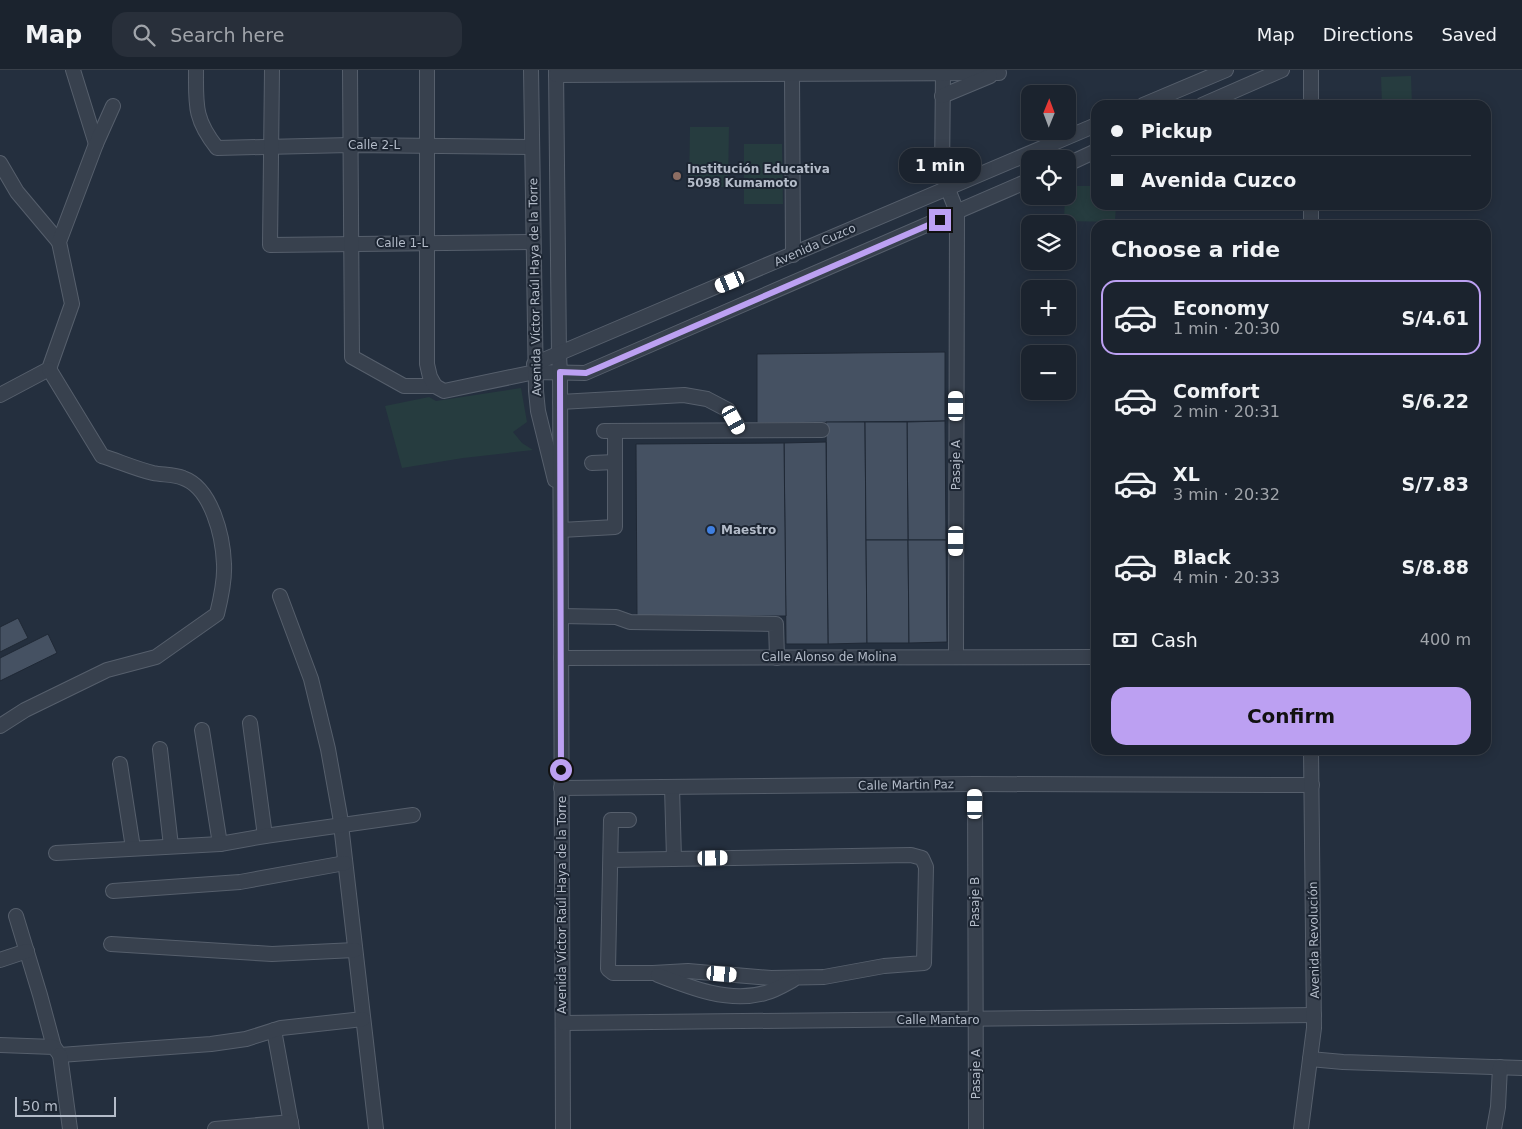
<!DOCTYPE html>
<meta charset="utf-8">
<style>
:root{--surface:#1b232e;--page:#282f3a;--text:#f1f3f6;--muted:#a0a4aa;--line:#39404a;--accent:#bca0f2}
body{margin:0;font-family:"DejaVu Sans",sans-serif;background:var(--page);color:var(--text);height:100vh;display:flex;flex-direction:column;font-size:19px;white-space:nowrap}
*{box-sizing:border-box;margin:0}
p{font-size:16px;color:var(--muted)}
.icon{flex:none;width:28px;height:28px;fill:none;stroke:currentColor;stroke-width:2;stroke-linecap:round;stroke-linejoin:round}
.map{position:relative;flex:1;overflow:hidden}
.sheet{position:absolute;left:1091px;top:150px;width:400px;height:535px;display:flex;flex-direction:column;background:var(--surface);border-radius:15px;box-shadow:0 2px 12px #0003,0 0 0 1px var(--line)}
.sheet>*{flex:none}
.guide{position:absolute;left:1091px;top:30px;width:400px;height:110px;border-radius:15px;box-shadow:0 2px 12px #0003,0 0 0 1px var(--line);display:grid;align-content:center;height:110px;padding:0 20px;background:var(--surface)}
.needle{width:32px;rotate:1deg}
.fabs{position:absolute;left:1021px;top:15px;display:grid;gap:10px}
.fabs a{display:grid;place-items:center;width:55px;height:55px;border-radius:10px;background:var(--surface);box-shadow:0 2px 12px #0003,0 0 0 1px var(--line);font-size:25px}
.scale{position:absolute;left:15px;bottom:12px;width:101px;box-sizing:border-box;padding-left:5px;border:2px solid #b4bcc9;border-top:0;font-size:14px;line-height:18px;white-space:nowrap;color:#b4bcc9;-webkit-text-stroke:4px #1d2633;paint-order:stroke}
.end{position:absolute;width:22px;height:22px;margin:-11px;border:6px solid #bca0f2;background:#111;box-shadow:0 0 0 2px #111}
.from{border-radius:50%}
.bubble{position:absolute;height:35px;border-radius:15px;background:var(--surface);box-shadow:0 2px 12px #0003,0 0 0 1px var(--line);font-size:16px;font-weight:700;line-height:35px;text-align:center}
.car{position:absolute;width:15px;height:30px;margin:-15px -8px;border-radius:6px;box-shadow:0 0 4px 1px #0007;background:linear-gradient(#fff 24%,#345 0 40%,#fff 0 76%,#345 0 86%,#fff 0)}
.guide b{display:flex;align-items:center;gap:18px;height:48px;font-size:19px}
.guide b+b{border-top:1px solid var(--line)}
.guide i{width:12px;height:12px;background:var(--text)}
ul{padding:0;list-style:none}
li{display:flex;align-items:center;gap:15px;height:75px;margin:0 10px 8px;padding:0 10px;border:2px solid transparent;border-radius:15px}
li div{flex:1}
li b{display:block;font-size:19px}
li em{font-style:normal;font-weight:700}
li.current{border-color:var(--accent)}
li>.icon{width:45px;height:45px;stroke-width:1.5}
h2{padding:0 20px;font-size:22px;line-height:60px}
.pay{display:flex;align-items:center;gap:12px;height:55px;padding:0 20px;font-size:19px}
.pay p{margin-inline-start:auto}
.button{display:flex;gap:10px;margin-top:auto;padding:10px 20px}
.button a{flex:1;height:58px;border-radius:15px;background:var(--accent);color:#111;font-size:20px;font-weight:700;line-height:58px;text-align:center}
header{display:flex;align-items:center;gap:30px;box-sizing:border-box;height:70px;padding:0 25px;background:var(--surface);border-bottom:1px solid var(--line)}
header strong{font-size:24px}
nav{display:flex;gap:28px;margin-inline-start:auto;font-size:18px}
.search{width:350px;height:45px;background:var(--page);display:flex;align-items:center;gap:12px;box-sizing:border-box;padding:0 18px;border-radius:15px;color:var(--muted);font-size:19px}
.map>svg:first-child{display:block}
</style>
<header>
<strong>Map</strong>
<div class="search"><svg class="icon" aria-label="search" viewBox="0 0 24 24"><circle cx="10" cy="10" r="6"/><path d="M15 15l6 6"/></svg>Search here</div>
<nav><a>Map</a><a>Directions</a><a>Saved</a></nav>
</header>
<div class="map">
<svg width="1522" height="1059" viewBox="0 0 1522 1059">
<rect width="100%" height="100%" fill="#242f3e"/>
<!-- green -->
<g fill="#263c3f">
<polygon points="1411,6 1412,35 1382,35 1381,7"/>
<polygon points="690,57 729,57 728,117 689,117"/>
<polygon points="744,74 782,74 783,134 744,134"/>
<polygon points="1068,116 1096,116 1096,135 1116,135 1115,152 1064,151 1065,126 1068,126"/>
<polygon points="521,318 527,352 513,362 522,373 533,380 463,388 402,398 385,336 429,327 436,331"/>
</g>
<!-- building -->
<g fill="#455162" stroke="#1f2835">
<polygon points="945,282 945,351 757,353 757,284"/>
<polygon points="945,351 946,470 908,470 907,352"/>
<polygon points="826,352 865,352 867,573 828,574"/>
<polygon points="865,352 907,352 908,470 866,470"/>
<polygon points="826,372 828,574 786,574 784,373"/>
<polygon points="784,373 786,546 637,547 636,374"/>
<polygon points="866,470 908,470 909,573 867,573"/>
<polygon points="908,470 946,470 947,572 909,573"/>
<polygon points="18,548 28,568 0,582 0,557"/>
<polygon points="48,564 57,583 0,611 0,588"/>
</g>
<g fill="none" stroke-linecap="round" stroke-linejoin="round">
<defs>
<g id="minor">
<polyline points="73,0 96,74"/>
<path d="M196,0C196,35 194,49 217,78L350,75L532,77"/>
<polyline points="272,0 270,175 533,172"/>
<polyline points="350,0 352,287 404,316 435,316 444,321 535,302 585,303 1030,110"/>
<polyline points="427,0 427,294 430,307 435,316"/>
<polyline points="531,0 536,321 538,341 555,410"/>
<polyline points="556,0 559,285 560,303 563,1059"/>
<polyline points="1311,0 1311,35"/>
<polyline points="943,3 942,104 957,142 956,587"/>
<polyline points="792,4 793,185"/>
<polyline points="556,5 999,3"/>
<polyline points="942,26 990,6"/>
<polyline points="1143,35 1226,0"/>
<polyline points="1202,35 1282,0"/>
<polyline points="0,93 17,122 59,172"/>
<polyline points="1068,94 1096,81"/>
<polyline points="1311,155 1311,135"/>
<polyline points="534,294 1096,55"/>
<polyline points="0,325 49,299 72,234 59,172 96,74 113,36"/>
<polyline points="560,332 684,325 707,329 728,340 740,360"/>
<polyline points="604,361 822,360"/>
<polyline points="592,393 615,392"/>
<polyline points="561,460 615,457 615,361"/>
<polyline points="280,526 311,609 328,679 340,746 376,1059"/>
<polyline points="561,546 616,547 630,552 776,554 777,588"/>
<polyline points="561,588 1096,587"/>
<polyline points="250,653 265,766"/>
<path d="M0,656L25,640L107,600L156,587L217,544C221,528 225,511 224,494C223,467 212,418 183,408C174,404 163,405 153,403C136,399 118,391 102,386L49,299"/>
<polyline points="202,660 220,774"/>
<polyline points="160,679 171,776"/>
<polyline points="120,694 133,778"/>
<polyline points="975,714 976,1059"/>
<polyline points="672,717 674,789"/>
<polyline points="561,718 975,714 1312,715"/>
<polyline points="56,783 220,774 265,766 413,745"/>
<polyline points="611,790 911,785 922,788 926,797 924,893 884,896 824,907 771,908 688,901 653,903 613,903 608,899 611,750 629,750"/>
<polyline points="113,821 240,812 345,793"/>
<polyline points="16,846 40,925 54,977"/>
<polyline points="111,874 272,884 355,880"/>
<polyline points="0,890 27,881"/>
<path d="M658,905C691,918 729,933 765,923C774,921 784,915 793,910"/>
<polyline points="563,953 1314,945"/>
<polyline points="274,960 292,1059"/>
<polyline points="0,975 54,977 60,985 211,974 246,969 281,958 363,949"/>
<polyline points="60,985 70,1059"/>
<polyline points="1310,989 1343,992 1522,998"/>
<polyline points="215,1059 291,1052"/>
<polyline points="1301,1059 1314,958 1311,680"/>
<polyline points="1494,1059 1498,1037 1500,997"/>
</g>
</defs>
<!-- minor casing -->
<use href="#minor" stroke="#565f6c" stroke-width="16"/>
<!-- minor -->
<use href="#minor" stroke="#38414e" stroke-width="14"/>
</g>
<g fill="none" stroke-linecap="round" stroke-linejoin="round">
<!-- route -->
<polyline stroke="#bca0f2" stroke-width="6" points="561,700 560,302 586,303 598,298 940,150"/>
</g>
<!-- markers -->
<circle fill="#8d6e63" stroke="#1d2633" stroke-width="2" cx="677" cy="106" r="5"/>
<circle fill="#3f7fe0" stroke="#1d2633" stroke-width="2" cx="711" cy="460" r="5"/>
<g text-anchor="middle" stroke-width="4" stroke-linejoin="round" paint-order="stroke">
<!-- street labels -->
<g font-size="12" fill="#b4bcc9" stroke="#1d2633">
<text x="374" y="79">Calle 2-L</text>
<text x="402" y="177">Calle 1-L</text>
<text transform="translate(815 175) rotate(-24)" y="4">Avenida Cuzco</text>
<text transform="translate(535 217) rotate(-91)" y="4">Avenida Víctor Raúl Haya de la Torre</text>
<text transform="translate(956 395) rotate(-90)" y="4">Pasaje A</text>
<text x="829" y="591">Calle Alonso de Molina</text>
<text transform="translate(906 715) rotate(-1)" y="4">Calle Martin Paz</text>
<text transform="translate(975 832) rotate(-90)" y="4">Pasaje B</text>
<text transform="translate(562 835) rotate(-90)" y="4">Avenida Víctor Raúl Haya de la Torre</text>
<text transform="translate(1314 870) rotate(-91)" y="4">Avenida Revolución</text>
<text x="938" y="954">Calle Mantaro</text>
<text transform="translate(976 1004) rotate(-90)" y="4">Pasaje A</text>
</g>
<!-- poi labels -->
<g font-size="12" font-weight="bold" fill="#b4bcc9" stroke="#1d2633" text-anchor="start">
<text x="687" y="103">Institución Educativa<tspan x="687" dy="14">5098 Kumamoto</tspan></text>
<text x="721" y="464">Maestro</text>
</g>
</g>
</svg>
<div class="fabs">
<a><svg class="needle" viewBox="-14 -14 28 28"><path d="M0-13l5 13h-10z" fill="#e53935"/><path d="M0 13l5-13h-10z" fill="#a0a4aa"/></svg></a>
<a><svg class="icon" aria-label="locate" viewBox="0 0 24 24"><circle cx="12" cy="12" r="6"/><path d="M12 2v4M12 18v4M2 12h4M18 12h4"/></svg></a>
<a><svg class="icon" aria-label="layers" viewBox="0 0 24 24"><path d="M12 4l9 5-9 5-9-5zM3 14l9 5 9-5"/></svg></a>
<a>+</a>
<a>−</a>
</div>
<div class="scale">50 m</div>
<i class="end from" style="left:561px;top:700px"></i>
<i class="end" style="left:940px;top:150px"></i>
<div class="bubble" style="left:899px;top:78px;width:82px">1 min</div>
<i class="car" style="left:730px;top:212px;rotate:247deg"></i>
<i class="car" style="left:956px;top:336px;rotate:0deg"></i>
<i class="car" style="left:734px;top:350px;rotate:151deg"></i>
<i class="car" style="left:956px;top:471px;rotate:180deg"></i>
<i class="car" style="left:975px;top:734px;rotate:0deg"></i>
<i class="car" style="left:713px;top:788px;rotate:89deg"></i>
<i class="car" style="left:722px;top:904px;rotate:95deg"></i>
<div class="guide">
<b><i class="from"></i>Pickup</b>
<b><i></i>Avenida Cuzco</b>
</div>
<section class="sheet">
<h2>Choose a ride</h2>
<ul>
<li class="current"><svg class="icon" aria-label="car" viewBox="0 0 24 24"><path d="M5 17H2v-5l4-1 3-4h7l3 4 3 1v5h-3M9 17h6M6 11h13"/><circle cx="7" cy="17" r="2"/><circle cx="17" cy="17" r="2"/></svg><div><b>Economy</b><p>1 min · 20:30</p></div><em>S/4.61</em></li>
<li><svg class="icon" aria-label="car" viewBox="0 0 24 24"><path d="M5 17H2v-5l4-1 3-4h7l3 4 3 1v5h-3M9 17h6M6 11h13"/><circle cx="7" cy="17" r="2"/><circle cx="17" cy="17" r="2"/></svg><div><b>Comfort</b><p>2 min · 20:31</p></div><em>S/6.22</em></li>
<li><svg class="icon" aria-label="car" viewBox="0 0 24 24"><path d="M5 17H2v-5l4-1 3-4h7l3 4 3 1v5h-3M9 17h6M6 11h13"/><circle cx="7" cy="17" r="2"/><circle cx="17" cy="17" r="2"/></svg><div><b>XL</b><p>3 min · 20:32</p></div><em>S/7.83</em></li>
<li><svg class="icon" aria-label="car" viewBox="0 0 24 24"><path d="M5 17H2v-5l4-1 3-4h7l3 4 3 1v5h-3M9 17h6M6 11h13"/><circle cx="7" cy="17" r="2"/><circle cx="17" cy="17" r="2"/></svg><div><b>Black</b><p>4 min · 20:33</p></div><em>S/8.88</em></li>
</ul>
<div class="pay"><svg class="icon" aria-label="cash" viewBox="0 0 24 24"><path d="M3 7h18v10H3z"/><circle cx="12" cy="12" r="2"/></svg>Cash<p>400 m</p></div>
<div class="button"><a>Confirm</a></div>
</section>
</div>
